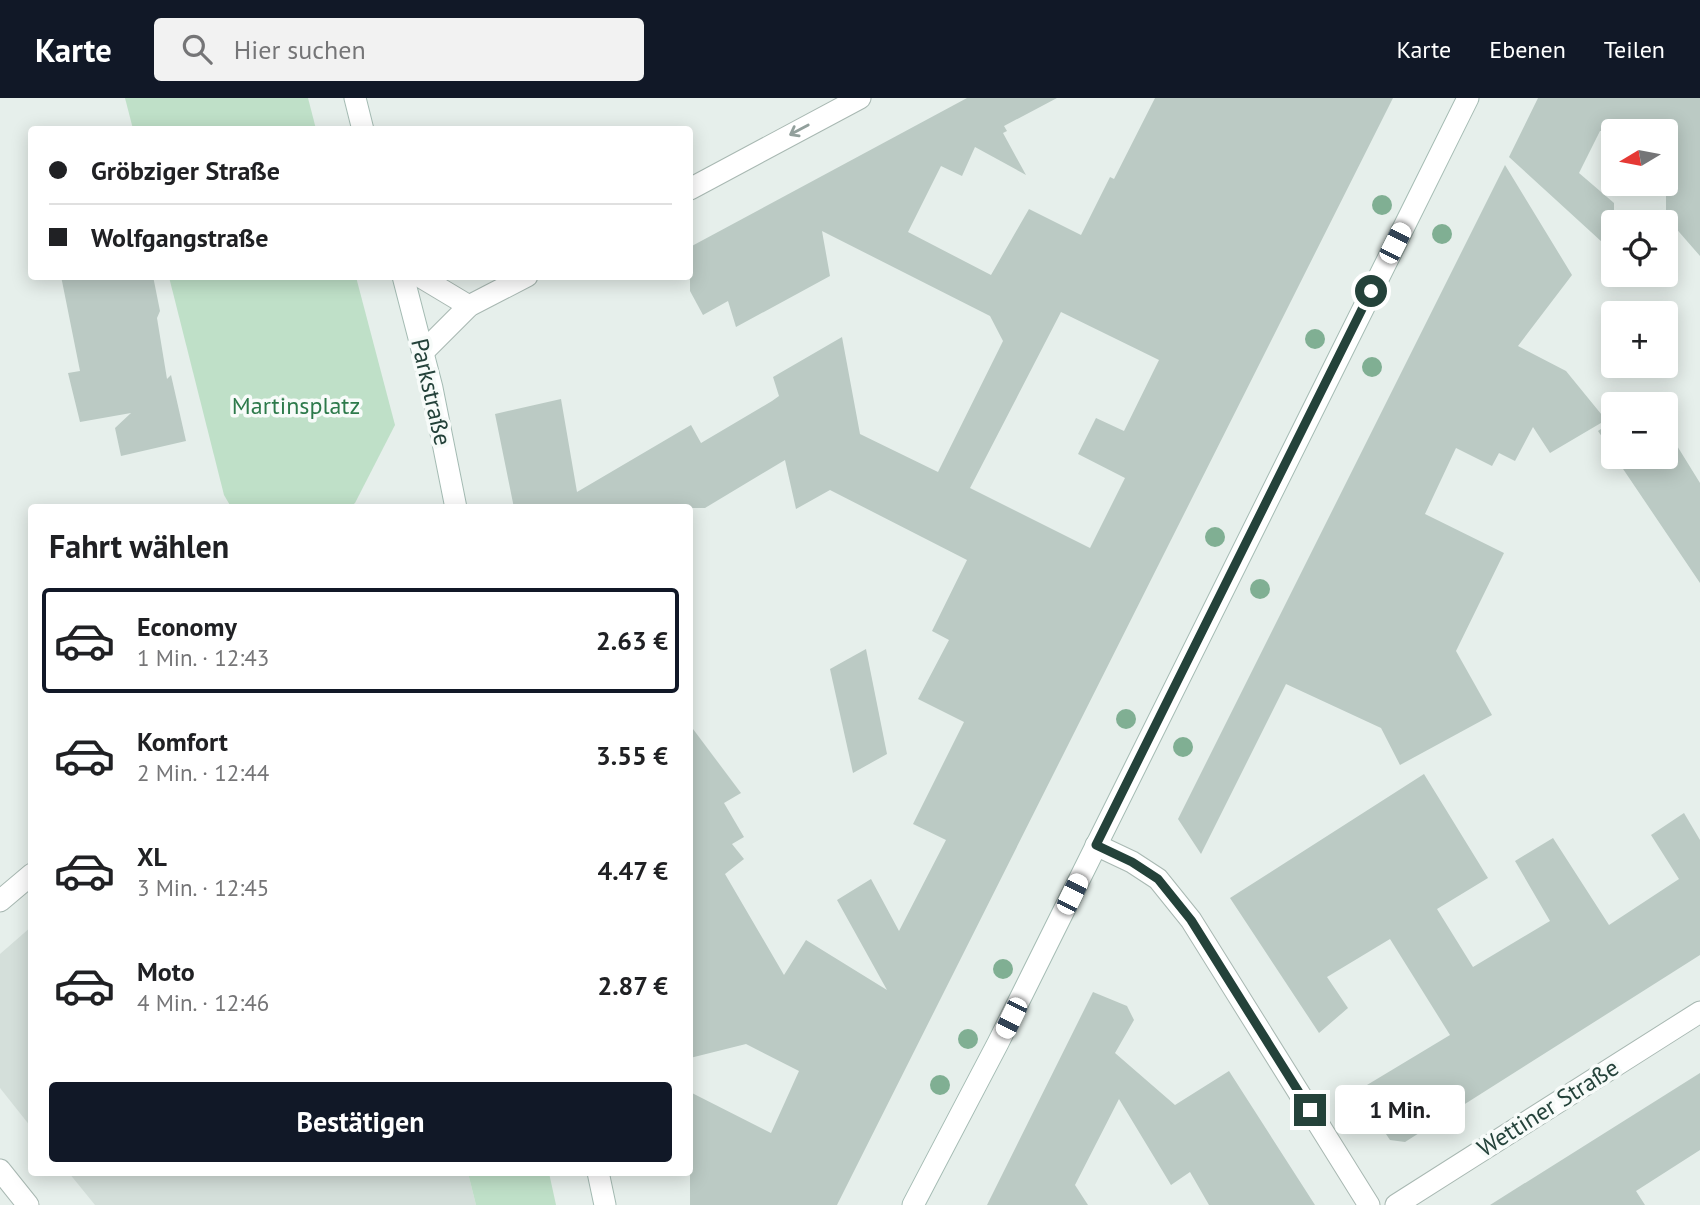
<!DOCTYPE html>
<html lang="de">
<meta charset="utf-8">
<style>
:root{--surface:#fff;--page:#f2f2f2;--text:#202124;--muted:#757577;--line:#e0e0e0;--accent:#111827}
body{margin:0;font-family:"PT Sans",sans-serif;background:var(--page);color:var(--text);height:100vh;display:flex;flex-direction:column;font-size:26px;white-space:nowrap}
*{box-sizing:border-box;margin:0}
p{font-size:23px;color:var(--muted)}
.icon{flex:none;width:38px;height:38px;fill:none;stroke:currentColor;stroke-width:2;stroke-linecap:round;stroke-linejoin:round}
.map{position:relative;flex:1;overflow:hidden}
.sheet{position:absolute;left:28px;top:406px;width:665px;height:672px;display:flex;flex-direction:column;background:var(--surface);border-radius:7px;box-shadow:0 4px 18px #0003}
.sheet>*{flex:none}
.hud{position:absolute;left:28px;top:28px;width:665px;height:154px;border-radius:7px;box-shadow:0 4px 18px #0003;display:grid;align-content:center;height:154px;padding:0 21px;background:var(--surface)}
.needle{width:46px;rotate:260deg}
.tools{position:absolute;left:1601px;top:21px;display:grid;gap:14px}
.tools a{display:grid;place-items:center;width:77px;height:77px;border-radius:7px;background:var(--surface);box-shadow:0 4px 18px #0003;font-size:35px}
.end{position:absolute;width:32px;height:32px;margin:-16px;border:9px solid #24423a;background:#fff;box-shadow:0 0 0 4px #fff}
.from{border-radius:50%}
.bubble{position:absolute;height:49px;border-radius:7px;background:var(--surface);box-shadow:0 4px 18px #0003;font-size:23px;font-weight:800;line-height:49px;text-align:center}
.car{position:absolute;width:21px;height:42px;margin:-21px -10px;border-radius:9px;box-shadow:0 0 5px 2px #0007;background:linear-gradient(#fff 24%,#345 0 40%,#fff 0 76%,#345 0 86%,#fff 0)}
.hud b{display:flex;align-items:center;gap:24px;height:66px;font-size:26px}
.hud b+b{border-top:2px solid var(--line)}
.hud i{width:18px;height:18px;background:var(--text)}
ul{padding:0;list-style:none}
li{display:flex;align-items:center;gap:21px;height:105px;margin:0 14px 10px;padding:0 7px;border:4px solid transparent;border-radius:7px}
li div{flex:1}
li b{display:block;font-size:26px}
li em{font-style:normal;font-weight:800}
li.on{border-color:var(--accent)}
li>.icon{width:63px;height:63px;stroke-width:1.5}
h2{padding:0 21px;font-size:32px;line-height:84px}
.cta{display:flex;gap:14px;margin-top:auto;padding:14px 21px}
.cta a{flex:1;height:80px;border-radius:7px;background:var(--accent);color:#fff;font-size:28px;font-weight:800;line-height:80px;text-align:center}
header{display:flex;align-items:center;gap:42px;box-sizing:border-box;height:98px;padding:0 35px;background:var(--accent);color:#fff}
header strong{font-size:33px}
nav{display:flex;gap:38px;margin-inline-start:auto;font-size:24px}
.search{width:490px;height:63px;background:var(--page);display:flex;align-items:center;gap:18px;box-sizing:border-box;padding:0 24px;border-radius:7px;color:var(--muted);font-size:26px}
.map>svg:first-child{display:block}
</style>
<header>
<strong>Karte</strong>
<div class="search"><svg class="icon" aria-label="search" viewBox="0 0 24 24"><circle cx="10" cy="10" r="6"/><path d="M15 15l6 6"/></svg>Hier suchen</div>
<nav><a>Karte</a><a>Ebenen</a><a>Teilen</a></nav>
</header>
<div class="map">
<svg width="1700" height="1107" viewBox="0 0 1700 1107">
<rect width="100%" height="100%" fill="#e6efeb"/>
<!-- built -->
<g fill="#d4dfda">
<polygon points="31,829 31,1029 0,990 0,856"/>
<polygon points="69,1075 468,1075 476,1107 95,1107"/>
</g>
<!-- green -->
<g fill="#bfe0c8">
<polygon points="125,0 308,0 316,31 133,31"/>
<polygon points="169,179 356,179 395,327 355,405 350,409 231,409 224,397"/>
<polygon points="468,1075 549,1075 556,1107 476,1107"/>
</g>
<!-- building -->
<g fill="#bbcac4" fill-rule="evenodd">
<path d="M967,0H1057L1004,28L1007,33L1003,35L1026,77L975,49L962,78L941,68L908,134L991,177L1029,111L1081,137L1110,79L1114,81L1155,0H1393L837,1107H690V994L771,1035L799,973L746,946L690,960V627L741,695L724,705L744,739L732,746L744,761L725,776L784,877L806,842L887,892L837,802L871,781L899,833L946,742L913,726L964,624L918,601L949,542L932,533L967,462L830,392L796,411L785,362L705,410H514L495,316L561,301L577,394L691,327L701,345L772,303L779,298L773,279L842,239L860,336L938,374L1003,243L990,218L822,133L830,178L736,229L728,203L703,217L690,193V149ZM1061,214L1159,262L1124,333L1096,320L1078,356L1125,380L1090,450L970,390Z"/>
<polygon points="1538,0 1700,0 1700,158 1666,119 1666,33 1600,33 1579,75 1614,105 1614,155 1509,59"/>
<polygon points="1505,67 1572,177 1518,248 1566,273 1606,322 1550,355 1533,329 1515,363 1499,355 1492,368 1456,350 1425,416 1504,455 1456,553 1492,617 1400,667 1381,630 1286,586 1201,756 1178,721"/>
<polygon points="61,178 153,178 160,213 157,220 167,281 171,277 186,343 121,358 115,330 131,315 80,324 68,275 80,273"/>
<polygon points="1614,322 1614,356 1598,333"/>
<polygon points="1666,330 1700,385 1700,485 1615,359 1666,359"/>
<polygon points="866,551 887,656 853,675 830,571"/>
<polygon points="1424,676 1488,780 1437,811 1473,869 1550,823 1515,763 1553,740 1609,827 1679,781 1651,737 1684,715 1700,742 1700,857 1405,1044 1390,1042 1357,993 1450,937 1390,841 1327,879 1348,910 1319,935 1230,800"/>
<polygon points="1093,894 1127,908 1134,922 1115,955 1175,1007 1229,973 1315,1107 1209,1107 1190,1074 1171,1087 1119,1001 1075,1087 1088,1107 987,1107"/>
<polygon points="1700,975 1700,1052 1636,1093 1645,1107 1490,1107"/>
</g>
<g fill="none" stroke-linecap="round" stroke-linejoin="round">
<defs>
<g id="minor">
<polyline points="690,91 860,0"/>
<polyline points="419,178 469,208"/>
<polyline points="423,254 469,208 527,178"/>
<polyline points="1096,747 1132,764 1158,781 1191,822 1369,1107"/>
<polyline points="0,803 32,776"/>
<polyline points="0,1072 28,1107"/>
<polyline points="1396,1107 1700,914"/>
</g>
<g id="secondary">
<polyline points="355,0 363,32"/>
<polyline points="403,178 432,290 456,410"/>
<polyline points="598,1074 605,1107"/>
<polyline points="913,1107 998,945 1468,0"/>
</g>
</defs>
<!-- minor casing -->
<use href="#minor" stroke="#a8b8b2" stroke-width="23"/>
<!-- secondary casing -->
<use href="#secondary" stroke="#a4bbb3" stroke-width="23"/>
<!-- minor -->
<use href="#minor" stroke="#fff" stroke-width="21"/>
<!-- secondary -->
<use href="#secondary" stroke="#fff" stroke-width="21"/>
</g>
<!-- trees -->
<g fill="#80af93">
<circle cx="1382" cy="107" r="10"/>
<circle cx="1442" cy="136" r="10"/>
<circle cx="1315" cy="241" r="10"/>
<circle cx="1372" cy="269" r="10"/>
<circle cx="1215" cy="439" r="10"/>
<circle cx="1260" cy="491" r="10"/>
<circle cx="1126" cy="621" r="10"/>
<circle cx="1183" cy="649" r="10"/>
<circle cx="1003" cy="871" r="10"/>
<circle cx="968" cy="941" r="10"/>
<circle cx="940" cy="987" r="10"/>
</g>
<!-- one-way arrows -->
<defs><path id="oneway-shaft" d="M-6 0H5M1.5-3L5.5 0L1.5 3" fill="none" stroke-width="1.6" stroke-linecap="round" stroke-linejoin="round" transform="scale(1.75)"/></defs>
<use stroke="#92a09c" href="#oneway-shaft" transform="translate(799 32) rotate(152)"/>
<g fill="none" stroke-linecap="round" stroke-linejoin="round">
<!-- route -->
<polyline stroke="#24423a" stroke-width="9" points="1310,1012 1191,822 1158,781 1132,764 1096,747 1371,193"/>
</g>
<g text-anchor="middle" stroke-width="7" stroke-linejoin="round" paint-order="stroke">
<!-- street labels -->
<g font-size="24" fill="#24423a" stroke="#f7fbf9">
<text transform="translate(431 294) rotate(77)" y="8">Parkstraße</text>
<text transform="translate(1548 1010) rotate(-32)" y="8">Wettiner Straße</text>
</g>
<!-- park labels -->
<g font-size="24" fill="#2d7a4b" stroke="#f7fbf9">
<text x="296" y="316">Martinsplatz</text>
</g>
</g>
</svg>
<div class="tools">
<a><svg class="needle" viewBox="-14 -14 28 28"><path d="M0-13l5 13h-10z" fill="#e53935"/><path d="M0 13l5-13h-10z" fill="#757577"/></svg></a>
<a><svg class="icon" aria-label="locate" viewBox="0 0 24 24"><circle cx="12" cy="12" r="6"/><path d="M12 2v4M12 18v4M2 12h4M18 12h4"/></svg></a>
<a>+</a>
<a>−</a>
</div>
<i class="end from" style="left:1371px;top:193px"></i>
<i class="end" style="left:1310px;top:1012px"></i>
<div class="bubble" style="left:1335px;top:987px;width:130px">1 Min.</div>
<i class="car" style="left:1395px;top:145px;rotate:27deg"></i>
<i class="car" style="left:1072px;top:796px;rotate:26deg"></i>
<i class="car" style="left:1011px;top:920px;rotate:206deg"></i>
<div class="hud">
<b><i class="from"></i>Gröbziger Straße</b>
<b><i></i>Wolfgangstraße</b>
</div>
<section class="sheet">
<h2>Fahrt wählen</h2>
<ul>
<li class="on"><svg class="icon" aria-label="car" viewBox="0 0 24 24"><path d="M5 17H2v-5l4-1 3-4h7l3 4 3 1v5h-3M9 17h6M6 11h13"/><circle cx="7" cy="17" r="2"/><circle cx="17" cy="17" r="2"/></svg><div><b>Economy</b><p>1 Min. · 12:43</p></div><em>2.63 €</em></li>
<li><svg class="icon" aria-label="car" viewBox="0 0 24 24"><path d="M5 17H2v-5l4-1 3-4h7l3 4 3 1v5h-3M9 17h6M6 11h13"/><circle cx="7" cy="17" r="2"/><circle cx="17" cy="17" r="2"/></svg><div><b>Komfort</b><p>2 Min. · 12:44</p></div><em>3.55 €</em></li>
<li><svg class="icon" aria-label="car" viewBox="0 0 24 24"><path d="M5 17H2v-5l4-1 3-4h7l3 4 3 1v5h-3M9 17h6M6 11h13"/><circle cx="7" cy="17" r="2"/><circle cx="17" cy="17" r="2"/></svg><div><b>XL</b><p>3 Min. · 12:45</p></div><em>4.47 €</em></li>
<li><svg class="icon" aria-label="car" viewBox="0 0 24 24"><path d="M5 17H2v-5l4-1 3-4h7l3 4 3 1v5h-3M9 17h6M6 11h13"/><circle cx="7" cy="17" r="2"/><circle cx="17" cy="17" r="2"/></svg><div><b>Moto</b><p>4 Min. · 12:46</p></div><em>2.87 €</em></li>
</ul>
<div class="cta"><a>Bestätigen</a></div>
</section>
</div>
